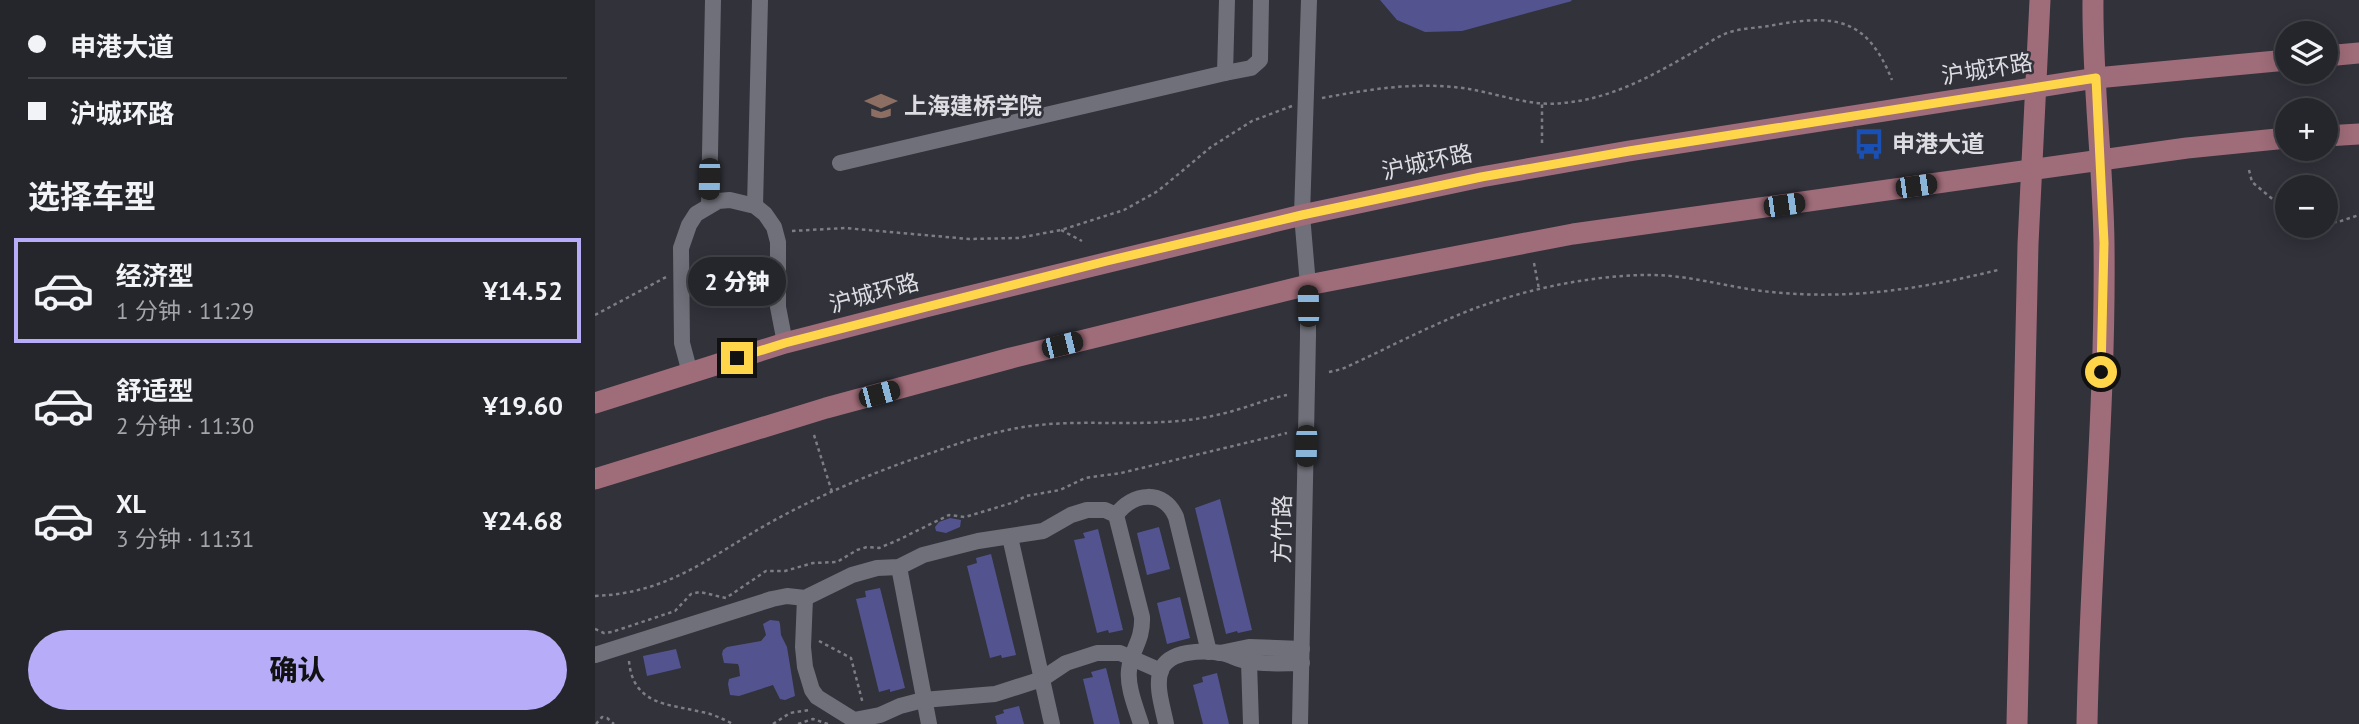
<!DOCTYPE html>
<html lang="zh">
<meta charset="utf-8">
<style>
:root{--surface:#25262c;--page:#2d2e34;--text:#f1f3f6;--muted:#a3a5a9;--line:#424348;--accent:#b6acf8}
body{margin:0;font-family:"PT Sans","Noto Sans SC",sans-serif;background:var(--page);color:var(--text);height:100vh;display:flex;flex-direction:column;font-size:26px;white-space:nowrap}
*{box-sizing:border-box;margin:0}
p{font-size:23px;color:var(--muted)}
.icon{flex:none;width:38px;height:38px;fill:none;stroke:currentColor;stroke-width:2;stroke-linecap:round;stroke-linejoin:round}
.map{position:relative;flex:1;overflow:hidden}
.sheet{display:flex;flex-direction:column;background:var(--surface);width:595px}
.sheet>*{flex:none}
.top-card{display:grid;align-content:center;height:154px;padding:0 28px;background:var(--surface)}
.buttons{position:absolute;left:1680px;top:21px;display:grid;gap:14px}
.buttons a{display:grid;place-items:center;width:63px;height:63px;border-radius:50%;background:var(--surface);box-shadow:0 4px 18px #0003,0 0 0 2px var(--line);font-size:35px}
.end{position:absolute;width:32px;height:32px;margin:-16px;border:9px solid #ffd54a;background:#111;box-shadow:0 0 0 4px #111}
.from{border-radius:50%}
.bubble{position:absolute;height:49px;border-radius:24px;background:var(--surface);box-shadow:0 4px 18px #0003,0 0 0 2px var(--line);font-size:23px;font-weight:800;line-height:49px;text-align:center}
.car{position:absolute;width:21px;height:42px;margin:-21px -10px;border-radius:9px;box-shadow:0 0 5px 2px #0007;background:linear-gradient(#222 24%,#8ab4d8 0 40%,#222 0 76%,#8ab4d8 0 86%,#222 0)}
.top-card b{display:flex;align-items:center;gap:24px;height:66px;font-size:26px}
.top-card b+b{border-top:2px solid var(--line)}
.top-card i{width:18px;height:18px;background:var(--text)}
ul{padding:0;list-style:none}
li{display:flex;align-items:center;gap:21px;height:105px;margin:0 14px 10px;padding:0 14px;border:4px solid transparent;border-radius:0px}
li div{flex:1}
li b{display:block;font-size:26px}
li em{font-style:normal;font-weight:800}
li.on{border-color:var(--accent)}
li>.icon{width:63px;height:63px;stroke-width:1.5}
h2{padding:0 28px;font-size:32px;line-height:84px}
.button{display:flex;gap:14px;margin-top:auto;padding:14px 28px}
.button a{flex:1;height:80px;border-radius:42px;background:var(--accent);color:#111;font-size:28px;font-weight:800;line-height:80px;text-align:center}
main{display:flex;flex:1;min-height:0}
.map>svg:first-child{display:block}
</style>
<main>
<section class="sheet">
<div class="top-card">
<b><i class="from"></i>申港大道</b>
<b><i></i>沪城环路</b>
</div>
<h2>选择车型</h2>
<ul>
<li class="on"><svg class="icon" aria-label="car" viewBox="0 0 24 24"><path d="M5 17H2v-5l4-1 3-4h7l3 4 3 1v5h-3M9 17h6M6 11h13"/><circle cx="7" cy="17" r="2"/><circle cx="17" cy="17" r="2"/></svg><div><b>经济型</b><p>1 分钟 · 11:29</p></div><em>¥14.52</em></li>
<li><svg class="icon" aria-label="car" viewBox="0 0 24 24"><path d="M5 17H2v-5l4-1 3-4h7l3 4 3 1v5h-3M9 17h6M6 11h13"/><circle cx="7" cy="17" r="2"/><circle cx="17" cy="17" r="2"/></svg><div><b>舒适型</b><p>2 分钟 · 11:30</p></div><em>¥19.60</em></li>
<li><svg class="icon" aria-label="car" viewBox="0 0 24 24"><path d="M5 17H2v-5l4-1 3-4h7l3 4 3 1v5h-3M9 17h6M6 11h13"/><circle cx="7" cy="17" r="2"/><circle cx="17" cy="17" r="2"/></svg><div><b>XL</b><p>3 分钟 · 11:31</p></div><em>¥24.68</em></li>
</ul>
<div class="button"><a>确认</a></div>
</section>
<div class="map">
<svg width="1764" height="724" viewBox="0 0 1764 724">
<rect width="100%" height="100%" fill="#31323a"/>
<!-- building -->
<g fill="#53548f">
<polygon points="785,0 976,0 977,1 867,31 830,32 802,20"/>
<polygon points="625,499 657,630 643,633 642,631 631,634 600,508"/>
<polygon points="355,518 366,520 365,527 351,533 341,531 340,527 344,522"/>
<polygon points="564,527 575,569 552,575 542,533"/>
<polygon points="503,529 528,630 514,633 513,630 502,633 479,540 490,538 488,533"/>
<polygon points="396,554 421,655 407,658 406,655 395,658 372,566 382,563 381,558"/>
<polygon points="285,588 310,688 295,692 295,689 284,692 261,599 271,597 270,591"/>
<polygon points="585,597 595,638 572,644 562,603"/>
<polygon points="175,620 184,621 185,624 186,635 192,647 200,696 190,700 185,699 178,685 144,696 135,695 133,684 134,679 145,676 144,667 143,664 129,663 127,654 128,650 132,647 166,641 171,635 168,624"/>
<polygon points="81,649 86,668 52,676 48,656"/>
<polygon points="511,668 525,724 499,724 488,679 498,677 496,672"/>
<polygon points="622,673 634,724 608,724 598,685 608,682 607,677"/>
<polygon points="424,706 429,724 402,724 400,716 409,713 408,710"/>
</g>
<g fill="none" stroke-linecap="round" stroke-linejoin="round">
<!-- path -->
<g stroke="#7d7d84" stroke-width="2.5" stroke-dasharray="3.5 3.5" stroke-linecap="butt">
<path d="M727,98C776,89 824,81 874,89C904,94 937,107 968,103C1015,99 1055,77 1095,54C1107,48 1119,38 1132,33C1146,28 1164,28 1179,25C1241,14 1272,18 1297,80"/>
<polyline points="947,143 947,103"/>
<polyline points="1654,170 1657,182 1692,211"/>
<polyline points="1731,222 1743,222 1764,215"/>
<polyline points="466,230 487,241"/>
<polyline points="197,231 250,228 374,239 423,238 466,230 529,210 563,191 616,147 657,121 697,106"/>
<polyline points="939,263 944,289"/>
<polyline points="0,315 73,276"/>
<path d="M734,372L747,369C791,349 834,326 878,309C932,289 993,276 1050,275C1093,274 1134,288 1176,292C1255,300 1326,289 1403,270"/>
<polyline points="219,435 237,492"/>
<path d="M0,596C76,593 115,556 178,521C229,493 284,470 339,452C370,441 403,430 436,426C480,420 524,425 568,422C593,421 618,417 641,410C659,405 675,398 692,395"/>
<polyline points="0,629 9,633 17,632 80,611 96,594 105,592 131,598 171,571 190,571 218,563 242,562 262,550 272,547 284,548 301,541 354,515 370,517 420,502 431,496 465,490 490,478 526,473 692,433"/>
<polyline points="224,641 256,658 268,704"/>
<path d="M34,661C38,705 73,704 107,712C118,714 128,719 138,724"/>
<polyline points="1,724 7,717 12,718 19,724"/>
<polyline points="178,724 195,713 214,710"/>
<polyline points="203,724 218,719 233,724"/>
</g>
<!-- minor -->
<g stroke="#70707a" stroke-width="16">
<polyline points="630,73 656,68 665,60 666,0"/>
<polyline points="245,163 630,73 632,0"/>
<polyline points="114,205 118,0"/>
<polyline points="160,206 165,0"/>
<polyline points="95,373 87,343 86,248 94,225 101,214 123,201 135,200 160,206 170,214 179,227 183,242 183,307 190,343"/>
<path d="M521,515C538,492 569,489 581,517L614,652"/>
<polyline points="415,537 457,724"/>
<polyline points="304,567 334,724"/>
<polyline points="210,598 208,647 210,667 217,690 222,697 259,720 285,715 305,706 328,700 400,694 447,679 471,663 502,653 525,653 566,671"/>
<polyline points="625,653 654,647 707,649"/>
<path d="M0,655L177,599L192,596L210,598L257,575L282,568L304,567L328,555L383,541L448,531L476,515L492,510H510L521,515L547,617C548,642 536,649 534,670C532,687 541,708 546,724"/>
<polyline points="654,662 656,724"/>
<path d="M571,724C568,708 560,686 566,670C574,650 609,650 626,653C635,654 643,660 652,661C669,665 689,663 707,663"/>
<polyline points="705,724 713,336 713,285 707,215 714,0"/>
</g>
<!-- major -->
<g stroke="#9f6c79" stroke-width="21">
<polyline points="1731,56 1764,53"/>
<polyline points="1731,136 1764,134"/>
<polyline points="0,403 190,343 330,307 707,215 886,177 1034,151 1501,78 1692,60"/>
<polyline points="0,479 231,408 416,358 713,285 978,234 1592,148 1692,138"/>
<polyline points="1422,724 1433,244 1445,0"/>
<path d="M1492,724C1495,564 1511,404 1509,243C1508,162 1497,81 1498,0"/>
</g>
</g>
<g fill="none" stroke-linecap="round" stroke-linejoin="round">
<!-- route -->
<polyline stroke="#ffd54a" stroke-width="9" points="142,358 190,343 512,261 707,215 886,177 1034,151 1501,78 1509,243 1506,372"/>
</g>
<!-- icons -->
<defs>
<symbol id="university-bare" viewBox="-9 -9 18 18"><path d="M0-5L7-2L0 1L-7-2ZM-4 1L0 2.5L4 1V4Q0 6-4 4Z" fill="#8d6e63" stroke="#31323a" stroke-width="2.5" paint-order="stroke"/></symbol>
<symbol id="bus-bare" viewBox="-9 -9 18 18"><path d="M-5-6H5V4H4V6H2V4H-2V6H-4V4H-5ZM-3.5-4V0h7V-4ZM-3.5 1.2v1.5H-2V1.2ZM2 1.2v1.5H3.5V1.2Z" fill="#1a4fb4" stroke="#31323a" stroke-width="2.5" paint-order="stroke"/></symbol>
</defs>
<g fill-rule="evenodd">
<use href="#university-bare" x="264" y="84" width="44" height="44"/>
<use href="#bus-bare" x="1252" y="122" width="44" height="44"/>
</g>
<g text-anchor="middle" stroke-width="5" stroke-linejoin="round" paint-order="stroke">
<!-- street labels -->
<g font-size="23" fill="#dcdce2" stroke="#31323a">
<text transform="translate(1392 69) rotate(-9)" y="8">沪城环路</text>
<text transform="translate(832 162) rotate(-12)" y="8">沪城环路</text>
<text transform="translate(279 293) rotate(-15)" y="8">沪城环路</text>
<text transform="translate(687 529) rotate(-89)" y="8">方竹路</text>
</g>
<!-- poi labels -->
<g font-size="23" font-weight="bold" fill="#dcdce2" stroke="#31323a" text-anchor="start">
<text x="309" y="114">上海建桥学院</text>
<text x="1297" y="152">申港大道</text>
</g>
</g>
</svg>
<div class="buttons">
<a><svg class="icon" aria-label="layers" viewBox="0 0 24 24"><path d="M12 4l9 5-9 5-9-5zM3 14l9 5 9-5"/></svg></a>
<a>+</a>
<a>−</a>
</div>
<i class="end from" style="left:1506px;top:372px"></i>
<i class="end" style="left:142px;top:358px"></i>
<div class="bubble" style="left:93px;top:257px;width:98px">2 分钟</div>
<i class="car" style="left:114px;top:179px;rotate:181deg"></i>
<i class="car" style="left:1321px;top:186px;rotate:82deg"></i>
<i class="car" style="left:1189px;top:205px;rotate:82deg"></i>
<i class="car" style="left:713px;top:306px;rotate:359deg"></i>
<i class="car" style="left:467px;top:345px;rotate:76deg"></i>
<i class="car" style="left:284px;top:394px;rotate:75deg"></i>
<i class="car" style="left:711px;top:446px;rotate:181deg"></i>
</div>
</main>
